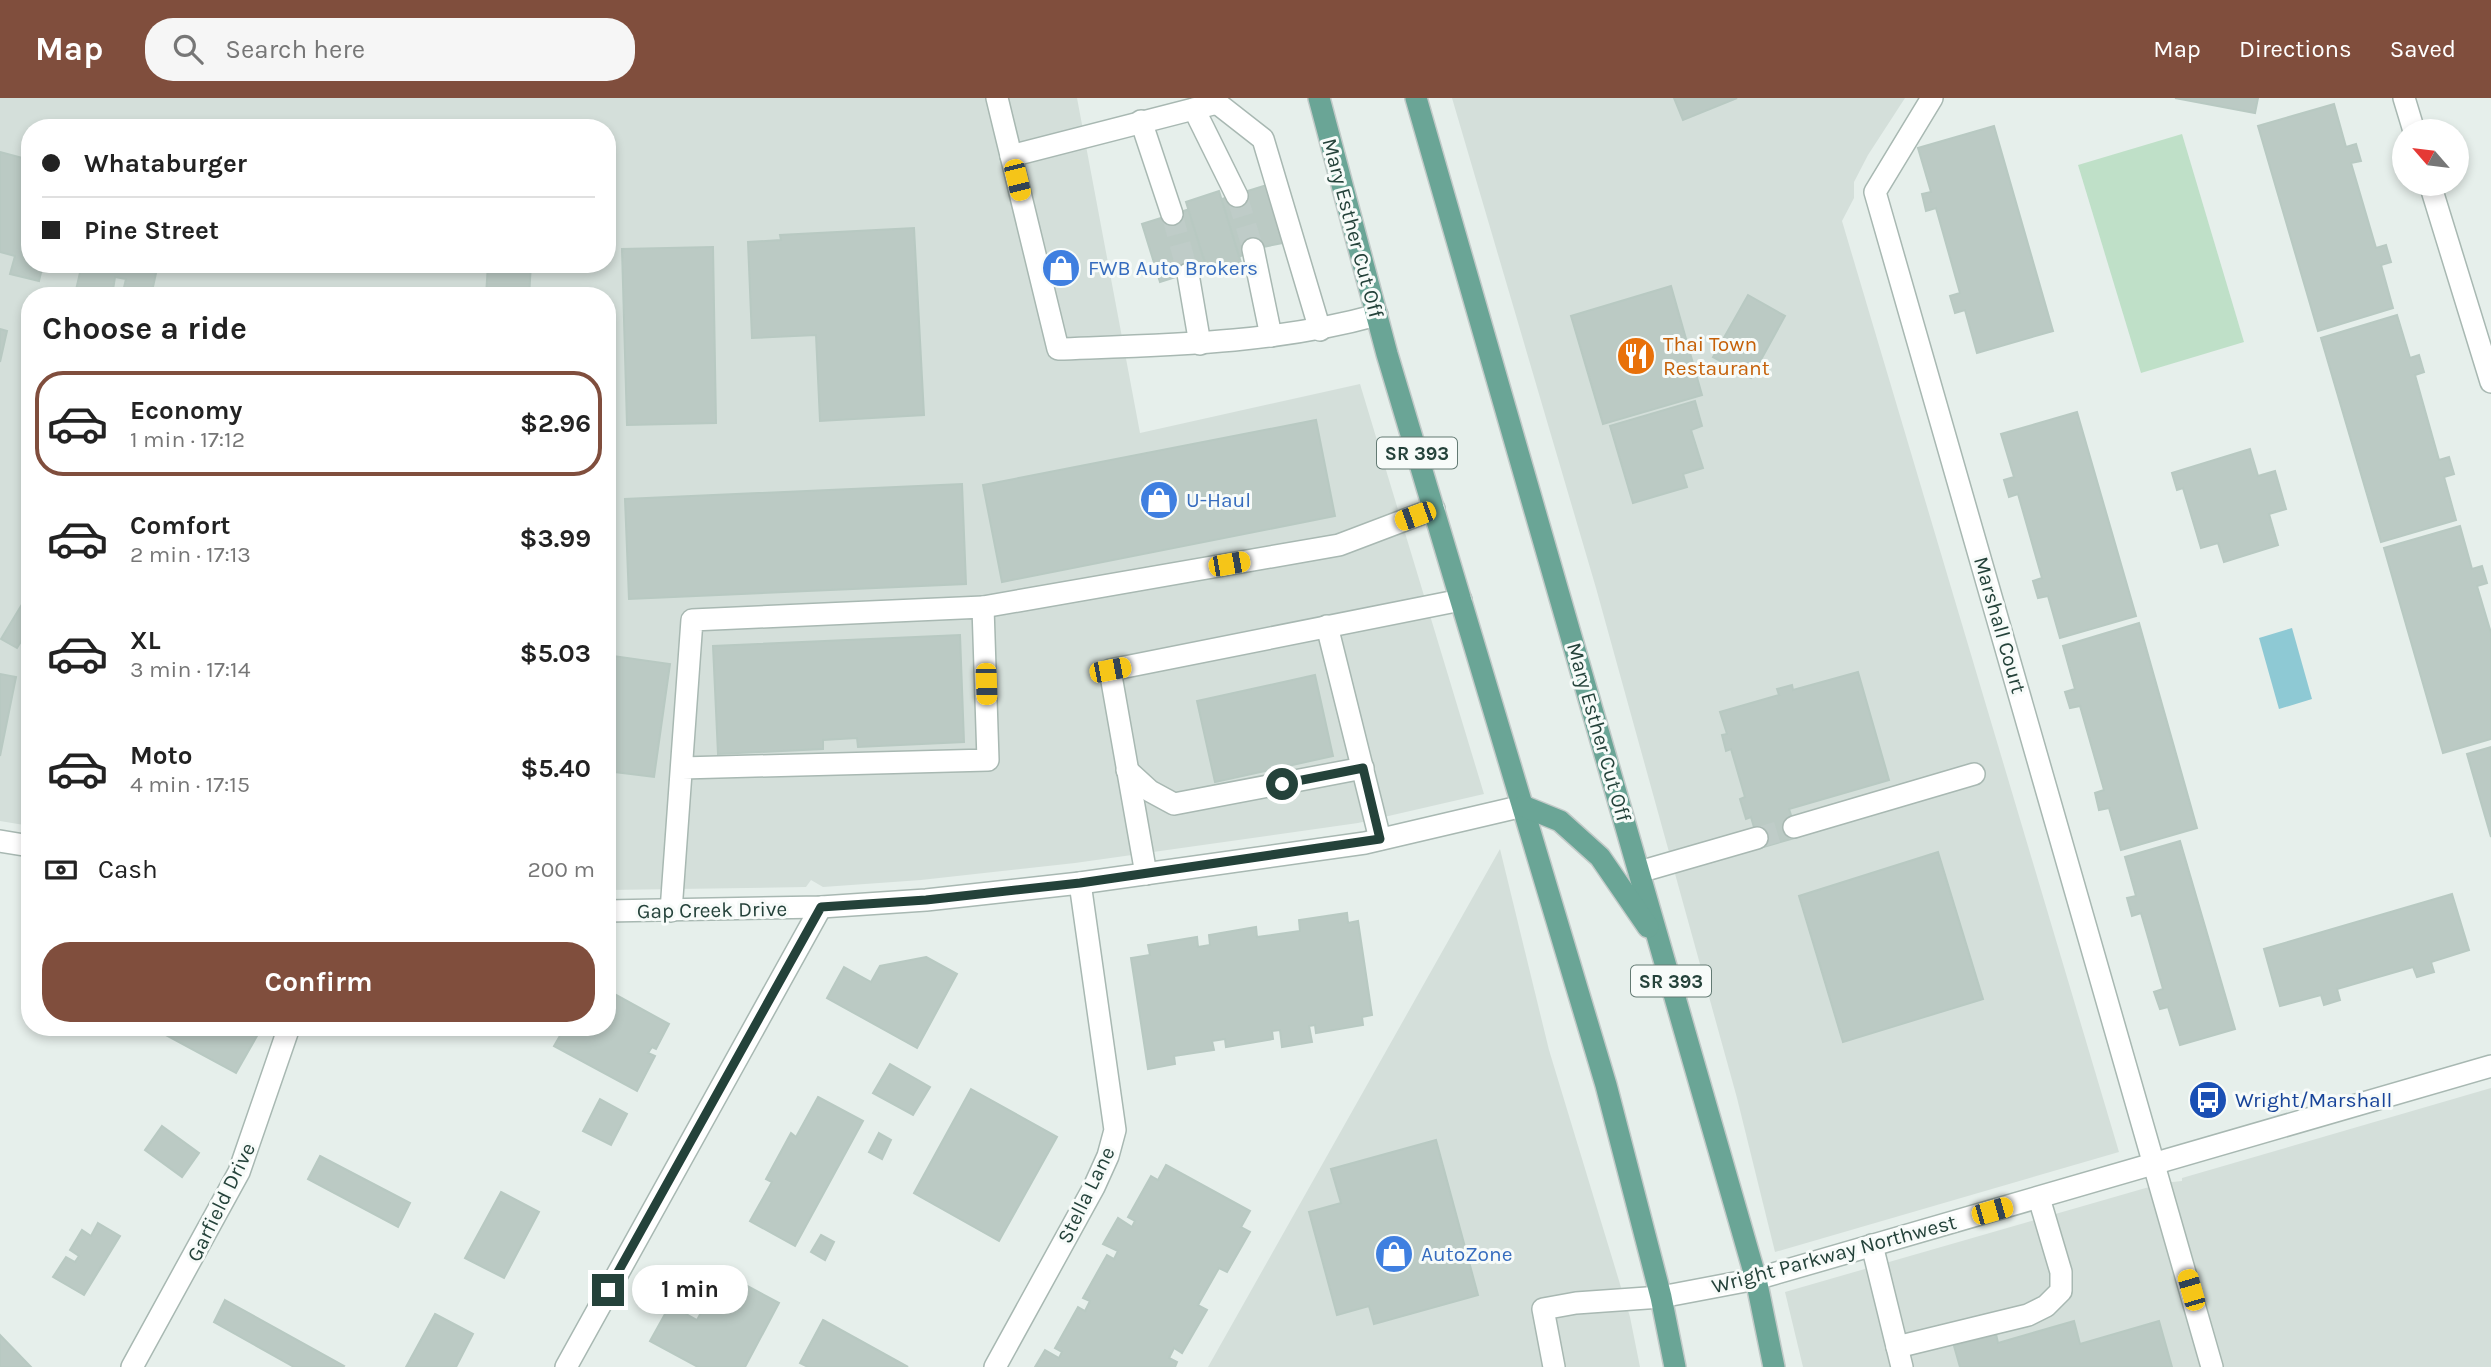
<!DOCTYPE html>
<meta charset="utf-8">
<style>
:root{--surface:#fff;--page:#f6f6f6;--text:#222;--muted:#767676;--line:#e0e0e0;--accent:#804e3d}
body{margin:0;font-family:Karla,sans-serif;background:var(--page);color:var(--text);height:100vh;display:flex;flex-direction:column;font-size:26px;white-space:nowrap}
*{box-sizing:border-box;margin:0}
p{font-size:23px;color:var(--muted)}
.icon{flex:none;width:38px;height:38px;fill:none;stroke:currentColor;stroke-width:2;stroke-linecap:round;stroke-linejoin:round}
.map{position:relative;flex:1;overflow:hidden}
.side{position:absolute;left:21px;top:189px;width:595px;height:749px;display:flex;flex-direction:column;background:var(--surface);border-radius:28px;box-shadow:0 4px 10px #0003}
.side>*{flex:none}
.top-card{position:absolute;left:21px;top:21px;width:595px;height:154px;border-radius:28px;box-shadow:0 4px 10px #0003;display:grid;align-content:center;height:154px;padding:0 21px;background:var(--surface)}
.needle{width:46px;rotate:298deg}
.buttons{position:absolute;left:2392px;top:21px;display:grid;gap:14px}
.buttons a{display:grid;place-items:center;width:77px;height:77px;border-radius:50%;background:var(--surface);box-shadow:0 4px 10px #0003;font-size:35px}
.end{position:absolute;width:32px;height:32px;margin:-16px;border:9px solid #24423a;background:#fff;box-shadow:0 0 0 4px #fff}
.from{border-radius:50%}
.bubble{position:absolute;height:49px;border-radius:24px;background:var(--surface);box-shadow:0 4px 10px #0003;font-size:23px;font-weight:700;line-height:49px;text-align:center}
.car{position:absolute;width:21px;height:42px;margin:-21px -10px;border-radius:9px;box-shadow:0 0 5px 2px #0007;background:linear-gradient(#f5c518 24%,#345 0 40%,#f5c518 0 76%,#345 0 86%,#f5c518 0)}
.top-card b{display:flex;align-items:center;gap:24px;height:66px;font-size:26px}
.top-card b+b{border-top:2px solid var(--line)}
.top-card i{width:18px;height:18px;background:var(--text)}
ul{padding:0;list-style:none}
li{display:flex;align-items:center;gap:21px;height:105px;margin:0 14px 10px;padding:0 7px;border:4px solid transparent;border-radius:28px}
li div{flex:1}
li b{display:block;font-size:26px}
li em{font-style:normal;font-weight:700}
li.current{border-color:var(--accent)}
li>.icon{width:63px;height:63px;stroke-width:1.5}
h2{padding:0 21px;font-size:32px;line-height:84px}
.pay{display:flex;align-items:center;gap:18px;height:77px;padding:0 21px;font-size:26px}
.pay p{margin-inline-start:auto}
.button{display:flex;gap:14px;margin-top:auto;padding:14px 21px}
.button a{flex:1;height:80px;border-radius:28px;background:var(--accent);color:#fff;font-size:28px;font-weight:700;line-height:80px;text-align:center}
header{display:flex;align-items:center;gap:42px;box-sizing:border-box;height:98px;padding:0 35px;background:var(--accent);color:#fff}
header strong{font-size:33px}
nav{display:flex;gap:38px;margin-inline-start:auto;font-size:24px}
.search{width:490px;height:63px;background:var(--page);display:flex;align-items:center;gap:18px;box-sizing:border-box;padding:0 24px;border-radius:28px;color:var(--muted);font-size:26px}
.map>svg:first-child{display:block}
</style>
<header>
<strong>Map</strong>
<div class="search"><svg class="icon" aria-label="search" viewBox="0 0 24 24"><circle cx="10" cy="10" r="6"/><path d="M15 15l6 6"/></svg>Search here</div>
<nav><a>Map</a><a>Directions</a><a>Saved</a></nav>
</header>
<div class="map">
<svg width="2491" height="1269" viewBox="0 0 2491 1269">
<rect width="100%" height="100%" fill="#e6efeb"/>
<!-- built -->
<g fill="#d4dfda" fill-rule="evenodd">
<path d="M0,0H1077L1140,335L1360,286L1484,696L1358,725L1075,765L921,782L823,789L811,782L806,789L607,792V198H30V728L0,723ZM30,30H607V166H30Z"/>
<polygon points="1452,0 1905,0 1868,57 1854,84 1854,100 1842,123 2119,1054 1775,1154 1737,1000 1596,490"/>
<polygon points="1500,751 1549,952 1630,1219 1640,1269 1208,1269"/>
<polygon points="2491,990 2491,1269 1803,1269 1785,1194 2163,1085 2182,1083 2182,1080"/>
</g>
<!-- green -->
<polygon fill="#bfe0c8" points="2182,36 2244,244 2141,275 2078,67"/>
<!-- water -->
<polygon fill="#8ec9d4" points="2292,530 2312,601 2279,611 2259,540"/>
<!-- building -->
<g fill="#bbcac4" stroke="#b8c9c2" stroke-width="2">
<polygon points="1674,0 1737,0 1683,22"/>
<polygon points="2175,0 2258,0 2255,15"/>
<polygon points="2334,6 2346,49 2356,46 2361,63 2351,65 2376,150 2386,147 2391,164 2381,167 2393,210 2318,233 2258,28"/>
<polygon points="1994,28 2053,233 1977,255 1965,212 1955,215 1950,198 1960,195 1936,110 1926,113 1922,96 1931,94 1918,50"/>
<polygon points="0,54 30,62 30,166 43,166 39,183 10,176 15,158 0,154"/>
<polygon points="1270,86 1288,144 1253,151 1239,159 1160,184 1142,126"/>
<polygon points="1219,93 1242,168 1209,178 1186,104"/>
<polygon points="914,130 924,317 820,323 816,237 752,240 748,144 781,142 780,137"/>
<polygon points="713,149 716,325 627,327 622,151"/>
<polygon points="82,166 158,166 151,198 122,198 126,181 115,179 112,198 76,192"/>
<polygon points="488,166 531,166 529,198 486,198"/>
<polygon points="1671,188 1702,297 1603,326 1571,218"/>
<polygon points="1748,197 1785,218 1751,280 1713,259"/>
<polygon points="2397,217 2410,260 2419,257 2424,274 2415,277 2439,362 2449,359 2454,376 2444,379 2456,422 2381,444 2321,240"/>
<polygon points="0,231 7,233 0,264"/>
<polygon points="1695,303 1702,328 1691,332 1703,370 1683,376 1687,389 1633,405 1610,328"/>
<polygon points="2077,314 2136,518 2060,540 2048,498 2038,500 2033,483 2042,480 2018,396 2009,399 2004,382 2014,379 2001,336"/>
<polygon points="1316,322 1335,418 1002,484 983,387"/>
<polygon points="2250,351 2258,378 2275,373 2286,411 2269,416 2278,447 2224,464 2218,445 2201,450 2183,390 2177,392 2172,375"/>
<polygon points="962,386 966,486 629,501 625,401"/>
<polygon points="2460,428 2472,471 2482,468 2487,485 2477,488 2491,535 2491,641 2443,655 2384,450"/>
<polygon points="30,493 30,529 17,550 1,541"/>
<polygon points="2139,525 2197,730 2121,752 2109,710 2099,712 2095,695 2104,692 2080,608 2070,610 2065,594 2075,591 2063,548"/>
<polygon points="960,537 964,644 858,649 857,640 823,642 823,651 718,656 713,548"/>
<polygon points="613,558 670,566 654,679 607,673 607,599"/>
<polygon points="1858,574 1889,682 1789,711 1798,739 1760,750 1751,719 1746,721 1740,701 1745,699 1731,651 1726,653 1722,637 1727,636 1720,614 1779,597 1777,591 1792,587 1793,592"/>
<polygon points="0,576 16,579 0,658"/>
<polygon points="1315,577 1333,658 1215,684 1197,603"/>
<polygon points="2491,649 2491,739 2467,656"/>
<polygon points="2180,743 2235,931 2180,947 2168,909 2160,911 2154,894 2163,891 2141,815 2132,818 2127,800 2136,798 2125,759"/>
<polygon points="1938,754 1983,901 1843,944 1799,798"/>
<polygon points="2452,796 2469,852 2431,864 2434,874 2417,879 2413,869 2337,891 2340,902 2324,907 2321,897 2280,908 2264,851"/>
<polygon points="1347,815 1348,825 1358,823 1372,917 1362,919 1363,927 1316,935 1315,927 1309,928 1312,944 1282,949 1280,932 1272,933 1273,941 1226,949 1225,941 1212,943 1214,952 1174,958 1175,966 1148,971 1131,860 1150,857 1148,847 1197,839 1198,849 1210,847 1209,837 1256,829 1257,839 1300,833 1299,822"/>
<polygon points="926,859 957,876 917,950 827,900 844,869 871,884 880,868"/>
<polygon points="607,892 669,926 656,951 652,949 648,955 655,958 637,993 554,948 565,929 607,929"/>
<polygon points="167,929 262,929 236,975 164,936"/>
<polygon points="890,966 930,989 913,1017 873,995"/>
<polygon points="971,991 1057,1039 999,1143 914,1095"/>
<polygon points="818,999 863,1023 795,1148 750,1123 772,1084 766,1081 791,1035 796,1039"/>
<polygon points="600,1001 627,1016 611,1047 583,1033"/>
<polygon points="162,1028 199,1055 182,1079 145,1052"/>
<polygon points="879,1035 891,1042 882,1061 869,1054"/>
<polygon points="1436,1042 1478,1197 1374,1226 1369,1208 1337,1217 1309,1114 1341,1105 1331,1071"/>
<polygon points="320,1058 410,1105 398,1129 308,1081"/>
<polygon points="1166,1067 1250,1113 1241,1129 1250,1134 1227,1174 1219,1170 1198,1207 1207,1212 1182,1255 1174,1250 1169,1260 1177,1264 1175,1269 1035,1269 1045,1252 1059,1260 1062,1254 1055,1250 1078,1209 1085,1213 1090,1203 1083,1200 1107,1157 1114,1161 1118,1153 1103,1146 1118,1120 1132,1129 1135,1123 1128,1119 1151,1078 1158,1082"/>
<polygon points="501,1094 539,1114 504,1180 465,1160"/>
<polygon points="98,1125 120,1138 84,1197 53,1179 66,1159 75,1164 79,1158 70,1152 82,1132 91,1138"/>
<polygon points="821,1137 834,1144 825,1162 811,1154"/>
<polygon points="723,1175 779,1205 745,1269 698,1269 650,1243 670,1207 697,1222"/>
<polygon points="225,1202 344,1268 343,1269 294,1269 214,1224"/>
<polygon points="435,1216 473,1236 456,1269 406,1269"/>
<polygon points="823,1222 908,1269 808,1269 800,1265"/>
<polygon points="2074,1223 2080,1246 2159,1223 2172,1269 1960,1269 1954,1248 1996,1236 1998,1245"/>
<polygon points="0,1237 31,1269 0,1269"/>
</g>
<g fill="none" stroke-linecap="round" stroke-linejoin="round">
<!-- minor-tunnel -->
<g stroke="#bfccc8" stroke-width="21" stroke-dasharray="21 10" stroke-linecap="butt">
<polyline points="1237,98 1253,151"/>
<polyline points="1172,116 1188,176"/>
<polyline points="1757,740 1794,729"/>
</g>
<defs>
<g id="minor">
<path d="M997,0L1058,251C1165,247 1273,246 1377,217"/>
<polyline points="1932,0 1875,94 2212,1269"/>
<polyline points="2404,0 2414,33"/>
<polyline points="1194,11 1237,98"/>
<polyline points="1141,23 1172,116"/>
<polyline points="1011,58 1217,5 1263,41 1320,232"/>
<polyline points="2430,86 2491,284"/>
<polyline points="1253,151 1271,238"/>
<polyline points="1188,176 1200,246"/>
<polyline points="983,509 1339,447 1434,411"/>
<polyline points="1327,528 1380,741"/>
<polyline points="1127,672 1150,693 1174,706 1363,670"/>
<polyline points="1794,729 1974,676"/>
<polyline points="0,743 30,748"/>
<polyline points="1639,774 1757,740"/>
<polyline points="1146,776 1110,572 1461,502"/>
<polyline points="607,813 821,809 926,802 1080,785 1365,745 1523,708"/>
<polyline points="671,813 692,522 983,509 988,662 682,670"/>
<polyline points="1872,1147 1902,1269"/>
<polyline points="1897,1249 2028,1217 2046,1208 2061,1193 2061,1174 2039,1100"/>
<polyline points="132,1269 239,1074 289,929"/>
<polyline points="566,1269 821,809"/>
<polyline points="995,1269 1094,1089 1108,1058 1115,1032 1080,785"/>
<polyline points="1554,1269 1543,1211 1576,1205 1661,1199 1756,1181 2491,968"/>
</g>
<g id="major">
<polyline points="1319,0 1387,256 1606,987 1661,1199 1675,1269"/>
<polyline points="1416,0 1756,1181 1774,1269"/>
<polyline points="1523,708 1560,723 1600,759 1648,829"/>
</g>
</defs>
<!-- minor casing -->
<use href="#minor" stroke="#a8b8b2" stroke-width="24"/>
<!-- major casing -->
<use href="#major" stroke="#c2cac8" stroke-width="24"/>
<!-- minor -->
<use href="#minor" stroke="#fff" stroke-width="21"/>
<!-- major -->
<use href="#major" stroke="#6aa596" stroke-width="21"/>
</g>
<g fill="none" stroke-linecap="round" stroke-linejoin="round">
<!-- route -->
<polyline stroke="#24423a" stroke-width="9" points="608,1192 821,809 926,802 1080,785 1380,741 1363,670 1282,686"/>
</g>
<!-- icons -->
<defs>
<symbol id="shop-disc" viewBox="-11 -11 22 22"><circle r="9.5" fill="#3f7fe0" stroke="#f7fbf9"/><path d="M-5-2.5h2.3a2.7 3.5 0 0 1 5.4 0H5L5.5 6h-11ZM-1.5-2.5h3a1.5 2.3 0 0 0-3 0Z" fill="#fff"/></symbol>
<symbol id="restaurant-disc" viewBox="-11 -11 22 22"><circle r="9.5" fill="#e8710a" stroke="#f7fbf9"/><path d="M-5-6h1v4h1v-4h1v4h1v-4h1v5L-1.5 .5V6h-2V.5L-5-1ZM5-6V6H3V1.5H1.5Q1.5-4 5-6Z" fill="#fff"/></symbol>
<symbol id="bus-disc" viewBox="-11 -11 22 22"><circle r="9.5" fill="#1a4fb4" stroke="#f7fbf9"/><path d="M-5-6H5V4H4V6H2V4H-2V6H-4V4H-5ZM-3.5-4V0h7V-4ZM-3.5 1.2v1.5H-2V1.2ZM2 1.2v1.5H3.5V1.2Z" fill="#fff"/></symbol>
</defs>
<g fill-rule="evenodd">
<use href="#shop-disc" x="1039" y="148" width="44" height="44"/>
<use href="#restaurant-disc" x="1614" y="236" width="44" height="44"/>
<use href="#shop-disc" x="1137" y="380" width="44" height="44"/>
<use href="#bus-disc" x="2186" y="980" width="44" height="44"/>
<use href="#shop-disc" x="1372" y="1134" width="44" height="44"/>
</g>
<g text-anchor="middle" stroke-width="6" stroke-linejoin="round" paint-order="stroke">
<!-- shield labels -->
<g fill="#f7fbf9" stroke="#637a73" stroke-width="2">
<rect x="1377" y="339.5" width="80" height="31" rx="5"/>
<rect x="1631" y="867.5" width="80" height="31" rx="5"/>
</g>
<g font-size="19" font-weight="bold" fill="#24423a">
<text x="1417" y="362">SR 393</text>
<text x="1671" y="890">SR 393</text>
</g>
<!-- street labels -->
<g font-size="21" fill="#24423a" stroke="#f7fbf9">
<text transform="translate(1353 130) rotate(75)" y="7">Mary Esther Cut Off</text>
<text transform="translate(2000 527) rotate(74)" y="7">Marshall Court</text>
<text transform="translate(1599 634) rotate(74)" y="7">Mary Esther Cut Off</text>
<text transform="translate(712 812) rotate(-1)" y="7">Gap Creek Drive</text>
<text transform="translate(1086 1097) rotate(-64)" y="7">Stella Lane</text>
<text transform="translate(221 1104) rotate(-64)" y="7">Garfield Drive</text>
<text transform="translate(1834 1156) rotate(-15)" y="7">Wright Parkway Northwest</text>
</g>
<!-- shop labels -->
<g font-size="21" fill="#366cbe" stroke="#f7fbf9" text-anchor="start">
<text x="1088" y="177">FWB Auto Brokers</text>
<text x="1186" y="409">U-Haul</text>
<text x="1421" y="1163">AutoZone</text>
</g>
<!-- food labels -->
<g font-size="21" fill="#c56008" stroke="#f7fbf9" text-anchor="start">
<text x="1663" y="253">Thai Town<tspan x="1663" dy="24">Restaurant</tspan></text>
</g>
<!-- transit labels -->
<g font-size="21" fill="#164399" stroke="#f7fbf9" text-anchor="start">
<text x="2235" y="1009">Wright/Marshall</text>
</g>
</g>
</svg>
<div class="buttons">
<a><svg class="needle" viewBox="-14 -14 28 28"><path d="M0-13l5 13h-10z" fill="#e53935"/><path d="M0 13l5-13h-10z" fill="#767676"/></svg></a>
</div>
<i class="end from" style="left:1282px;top:686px"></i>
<i class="end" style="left:608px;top:1192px"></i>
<div class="bubble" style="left:632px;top:1167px;width:116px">1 min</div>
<i class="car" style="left:1017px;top:82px;rotate:166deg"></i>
<i class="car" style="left:1415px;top:418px;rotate:250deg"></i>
<i class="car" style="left:1229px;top:466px;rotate:80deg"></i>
<i class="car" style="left:1110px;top:572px;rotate:79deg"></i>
<i class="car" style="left:986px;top:586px;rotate:178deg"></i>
<i class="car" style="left:1992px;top:1113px;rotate:74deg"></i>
<i class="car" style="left:2191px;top:1192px;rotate:344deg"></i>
<div class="top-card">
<b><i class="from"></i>Whataburger</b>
<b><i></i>Pine Street</b>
</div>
<section class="side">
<h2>Choose a ride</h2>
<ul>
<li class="current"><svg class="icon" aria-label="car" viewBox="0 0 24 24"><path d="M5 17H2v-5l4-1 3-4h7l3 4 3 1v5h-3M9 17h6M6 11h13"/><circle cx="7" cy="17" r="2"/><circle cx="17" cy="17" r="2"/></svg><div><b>Economy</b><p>1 min · 17:12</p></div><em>$2.96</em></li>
<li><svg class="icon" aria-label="car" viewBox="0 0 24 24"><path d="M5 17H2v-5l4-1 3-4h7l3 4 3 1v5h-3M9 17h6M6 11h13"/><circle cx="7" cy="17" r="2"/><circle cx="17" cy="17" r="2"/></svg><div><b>Comfort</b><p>2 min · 17:13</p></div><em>$3.99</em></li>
<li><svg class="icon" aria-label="car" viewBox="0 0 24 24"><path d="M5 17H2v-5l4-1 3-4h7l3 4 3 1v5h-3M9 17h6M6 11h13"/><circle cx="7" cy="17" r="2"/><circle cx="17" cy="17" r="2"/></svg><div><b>XL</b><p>3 min · 17:14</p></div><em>$5.03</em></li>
<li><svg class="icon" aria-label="car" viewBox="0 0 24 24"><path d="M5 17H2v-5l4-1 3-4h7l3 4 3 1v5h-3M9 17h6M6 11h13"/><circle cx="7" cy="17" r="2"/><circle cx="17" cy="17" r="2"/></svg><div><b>Moto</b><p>4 min · 17:15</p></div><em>$5.40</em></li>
</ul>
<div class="pay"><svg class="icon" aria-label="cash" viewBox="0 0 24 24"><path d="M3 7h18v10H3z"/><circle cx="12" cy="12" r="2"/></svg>Cash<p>200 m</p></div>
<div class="button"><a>Confirm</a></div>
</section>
</div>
